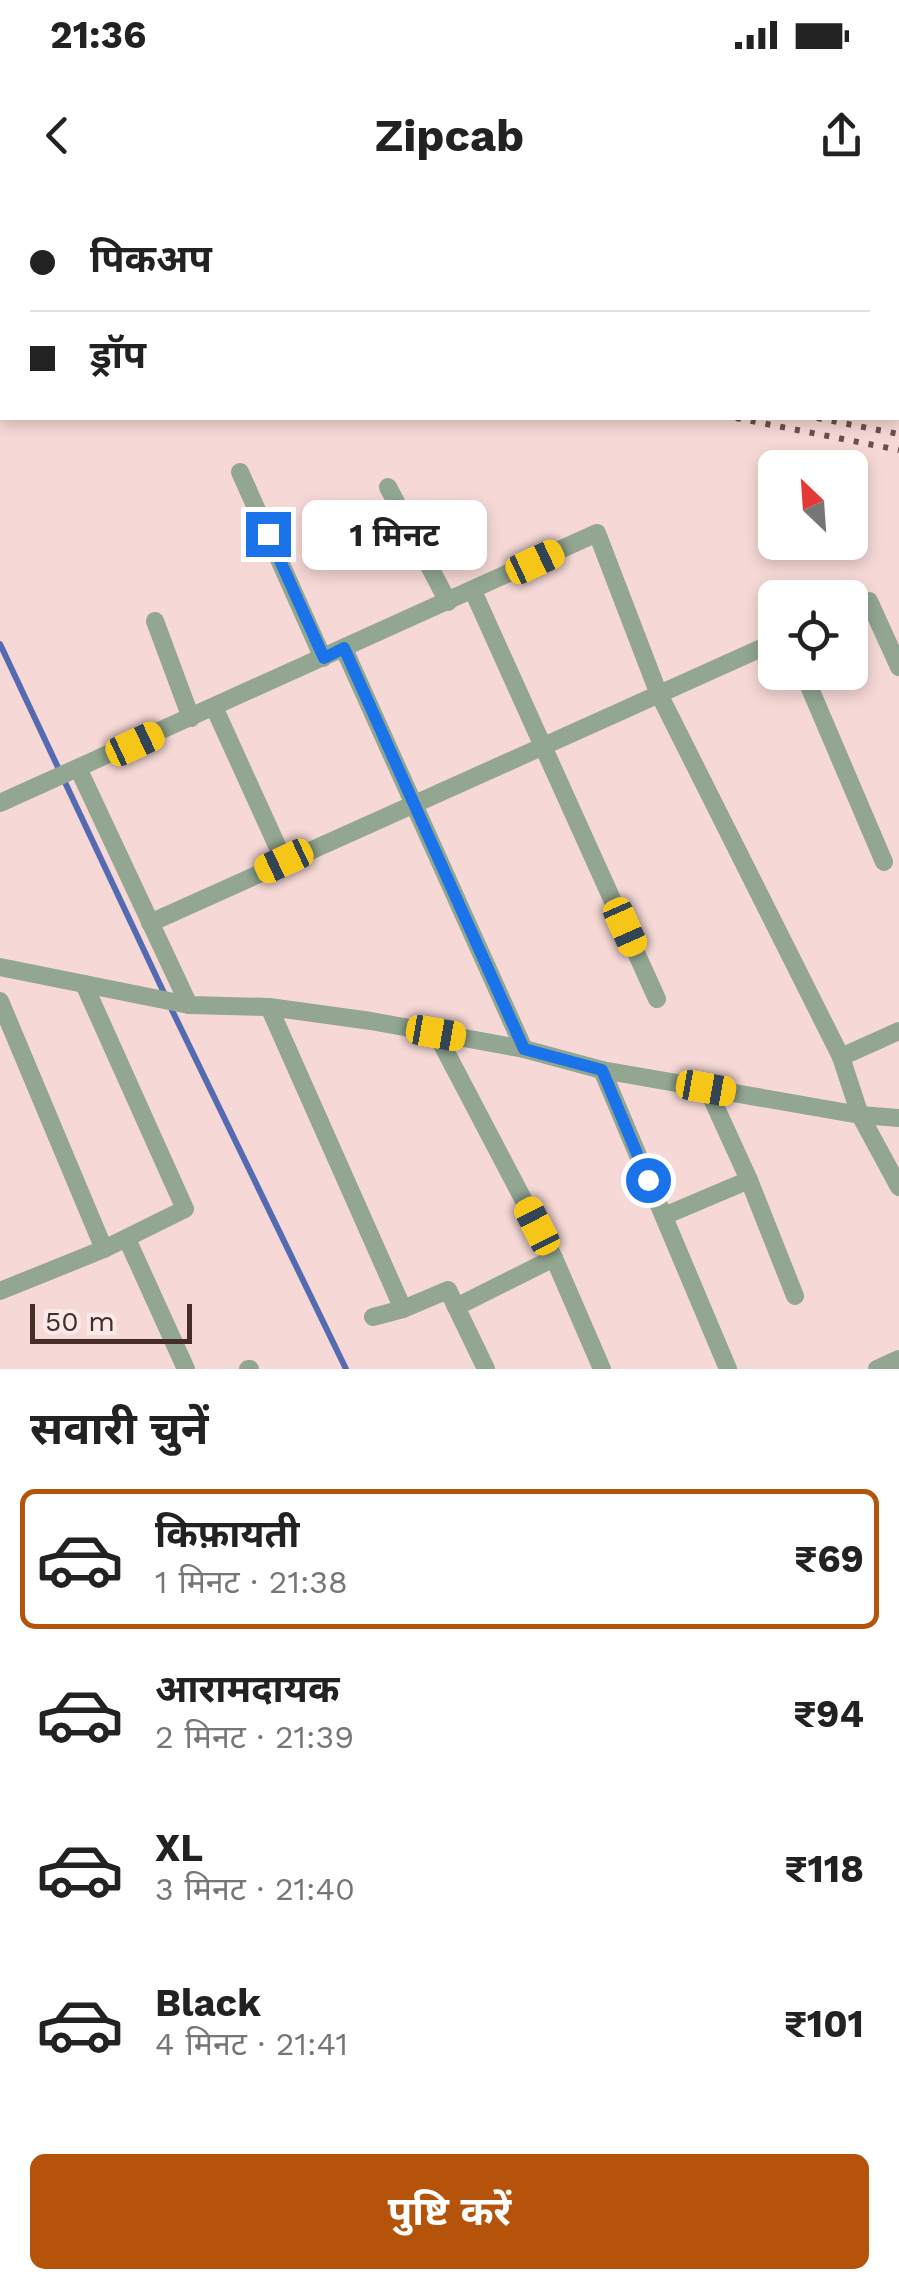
<!DOCTYPE html>
<html lang="hi">
<meta charset="utf-8">
<style>
:root{--surface:#fff;--page:#f2f2f2;--text:#222;--muted:#767676;--line:#e0e0e0;--accent:#b45309}
body{margin:0;font-family:"Work Sans","Noto Sans Devanagari",sans-serif;background:var(--page);color:var(--text);height:100vh;display:flex;flex-direction:column;font-size:38px;white-space:nowrap}
*{box-sizing:border-box;margin:0}
p{font-size:32px;color:var(--muted)}
.icon{flex:none;width:55px;height:55px;fill:none;stroke:currentColor;stroke-width:2;stroke-linecap:round;stroke-linejoin:round}
.map{position:relative;height:1169px;overflow:hidden}
.side{display:flex;flex-direction:column;background:var(--surface);flex:1}
.side>*{flex:none}
.hud{position:absolute;left:0px;top:0px;width:900px;height:220px;box-shadow:0 5px 15px #0003;display:grid;align-content:center;height:220px;padding:0 30px;background:var(--surface)}
.needle{width:65px;rotate:335deg}
.fabs{position:absolute;left:758px;top:250px;display:grid;gap:20px}
.fabs a{display:grid;place-items:center;width:110px;height:110px;border-radius:15px;background:var(--surface);box-shadow:0 5px 15px #0003;font-size:50px}
.scale{position:absolute;left:30px;bottom:25px;width:162px;box-sizing:border-box;padding-left:10px;border:5px solid #472d2a;border-top:0;font-size:28px;line-height:35px;white-space:nowrap;color:#472d2a;-webkit-text-stroke:8px #f9eae9;paint-order:stroke}
.end{position:absolute;width:45px;height:45px;margin:-22px;border:12px solid #1a73e8;background:#fff;box-shadow:0 0 0 5px #fff}
.from{border-radius:50%}
.bubble{position:absolute;height:70px;border-radius:15px;background:var(--surface);box-shadow:0 5px 15px #0003;font-size:32px;font-weight:700;line-height:70px;text-align:center}
.car{position:absolute;width:30px;height:60px;margin:-30px -15px;border-radius:12px;box-shadow:0 0 8px 2px #0007;background:linear-gradient(#f5c518 24%,#345 0 40%,#f5c518 0 76%,#345 0 86%,#f5c518 0)}
.hud b{display:flex;align-items:center;gap:35px;height:95px;font-size:38px}
.hud b+b{border-top:2px solid var(--line)}
.hud i{width:25px;height:25px;background:var(--text)}
ul{padding:0;list-style:none}
li{display:flex;align-items:center;gap:30px;height:140px;margin:0 20px 15px;padding:0 10px;border:5px solid transparent;border-radius:15px}
li div{flex:1}
li b{display:block;font-size:38px}
li em{font-style:normal;font-weight:700}
li.active{border-color:var(--accent)}
li>.icon{width:90px;height:90px;stroke-width:1.5}
h2{padding:0 30px;font-size:45px;line-height:120px}
.cta{display:flex;gap:20px;margin-top:auto;padding:20px 30px}
.cta a{flex:1;height:115px;border-radius:15px;background:var(--accent);color:#fff;font-size:40px;font-weight:700;line-height:115px;text-align:center}
.status{display:flex;justify-content:space-between;align-items:center;height:70px;padding:0 50px;background:var(--surface);direction:ltr}
.status svg{height:28px;fill:currentColor}
header{display:flex;justify-content:space-between;align-items:center;height:130px;padding:0 30px;background:var(--surface);font-size:45px;font-weight:700}
.map>svg:first-child{display:block}
</style>
<div class="status"><b>21:36</b><svg viewBox="0 0 49 12"><path d="M0 12V9h3v3zM5 12V6h3v6zM10 12V3h3v9zM15 12V0h3v12zM26 1h20v11H26zM47 4h2v5h-2z"/></svg></div>
<header><svg class="icon" aria-label="back" viewBox="0 0 24 24"><path d="M15 5l-7 7 7 7"/></svg>Zipcab<svg class="icon" aria-label="share" viewBox="0 0 24 24"><path d="M12 15V3M7 8l5-5 5 5M5 13v7h14v-7"/></svg></header>
<div class="map">
<svg width="899" height="1169" viewBox="0 0 899 1169">
<rect width="100%" height="100%" fill="#f6d9d6"/>
<g fill="none" stroke-linecap="round" stroke-linejoin="round">
<!-- stream -->
<g stroke="#546bb2" stroke-width="6">
<polyline points="0,444 165,795"/>
<polyline points="170,806 346,1169"/>
</g>
<!-- street -->
<g stroke="#92a692" stroke-width="18">
<polyline points="802,0 813,2"/>
<polyline points="430,2 431,0"/>
<polyline points="468,2 468,0"/>
<polyline points="898,22 899,23"/>
<polyline points="240,272 323,458"/>
<polyline points="388,287 448,402"/>
<polyline points="473,391 657,799"/>
<polyline points="850,409 869,401 899,467"/>
<polyline points="155,421 191,518"/>
<polyline points="344,449 524,849"/>
<polyline points="803,472 884,662"/>
<polyline points="214,507 284,661"/>
<polyline points="79,570 189,805"/>
<polyline points="0,603 597,333 658,492 841,857 860,915 899,987"/>
<polyline points="150,723 775,442"/>
<polyline points="0,767 189,805 269,807 371,821 524,849 602,870 860,915 899,918"/>
<polyline points="0,801 104,1049"/>
<polyline points="269,807 403,1109"/>
<polyline points="436,833 554,1058 602,1169"/>
<polyline points="841,857 899,831"/>
<polyline points="602,870 728,1169"/>
<polyline points="707,888 749,980"/>
<polyline points="664,1016 749,980 795,1096"/>
<polyline points="127,1039 186,1169"/>
<polyline points="0,1091 104,1049 185,1009 84,784"/>
<polyline points="456,1107 554,1058"/>
<polyline points="373,1117 403,1109 448,1090 486,1169"/>
<polyline points="248,1169 250,1169"/>
<polyline points="877,1169 899,1159"/>
</g>
<!-- rail -->
<g stroke="#6b504d" stroke-width="6" stroke-dasharray="5 10" stroke-linecap="butt">
<polyline points="0,58 2,58"/>
<polyline points="0,73 2,74"/>
<polyline points="736,218 899,250"/>
<polyline points="817,218 899,234"/>
</g>
</g>
<g fill="none" stroke-linecap="round" stroke-linejoin="round">
<!-- route -->
<polyline stroke="#1a73e8" stroke-width="12" points="268,334 324,458 344,448 524,849 602,870 648,980"/>
</g>
</svg>
<div class="fabs">
<a><svg class="needle" viewBox="-14 -14 28 28"><path d="M0-13l5 13h-10z" fill="#e53935"/><path d="M0 13l5-13h-10z" fill="#767676"/></svg></a>
<a><svg class="icon" aria-label="locate" viewBox="0 0 24 24"><circle cx="12" cy="12" r="6"/><path d="M12 2v4M12 18v4M2 12h4M18 12h4"/></svg></a>
</div>
<div class="scale">50 m</div>
<i class="end from" style="left:648px;top:980px"></i>
<i class="end" style="left:268px;top:334px"></i>
<div class="bubble" style="left:302px;top:300px;width:185px">1 मिनट</div>
<i class="car" style="left:535px;top:362px;rotate:65deg"></i>
<i class="car" style="left:135px;top:544px;rotate:65deg"></i>
<i class="car" style="left:284px;top:661px;rotate:245deg"></i>
<i class="car" style="left:625px;top:727px;rotate:156deg"></i>
<i class="car" style="left:436px;top:833px;rotate:100deg"></i>
<i class="car" style="left:706px;top:888px;rotate:100deg"></i>
<i class="car" style="left:537px;top:1026px;rotate:333deg"></i>
<div class="hud">
<b><i class="from"></i>पिकअप</b>
<b><i></i>ड्रॉप</b>
</div>
</div>
<section class="side">
<h2>सवारी चुनें</h2>
<ul>
<li class="active"><svg class="icon" aria-label="car" viewBox="0 0 24 24"><path d="M5 17H2v-5l4-1 3-4h7l3 4 3 1v5h-3M9 17h6M6 11h13"/><circle cx="7" cy="17" r="2"/><circle cx="17" cy="17" r="2"/></svg><div><b>किफ़ायती</b><p>1 मिनट · 21:38</p></div><em>₹69</em></li>
<li><svg class="icon" aria-label="car" viewBox="0 0 24 24"><path d="M5 17H2v-5l4-1 3-4h7l3 4 3 1v5h-3M9 17h6M6 11h13"/><circle cx="7" cy="17" r="2"/><circle cx="17" cy="17" r="2"/></svg><div><b>आरामदायक</b><p>2 मिनट · 21:39</p></div><em>₹94</em></li>
<li><svg class="icon" aria-label="car" viewBox="0 0 24 24"><path d="M5 17H2v-5l4-1 3-4h7l3 4 3 1v5h-3M9 17h6M6 11h13"/><circle cx="7" cy="17" r="2"/><circle cx="17" cy="17" r="2"/></svg><div><b>XL</b><p>3 मिनट · 21:40</p></div><em>₹118</em></li>
<li><svg class="icon" aria-label="car" viewBox="0 0 24 24"><path d="M5 17H2v-5l4-1 3-4h7l3 4 3 1v5h-3M9 17h6M6 11h13"/><circle cx="7" cy="17" r="2"/><circle cx="17" cy="17" r="2"/></svg><div><b>Black</b><p>4 मिनट · 21:41</p></div><em>₹101</em></li>
</ul>
<div class="cta"><a>पुष्टि करें</a></div>
</section>
